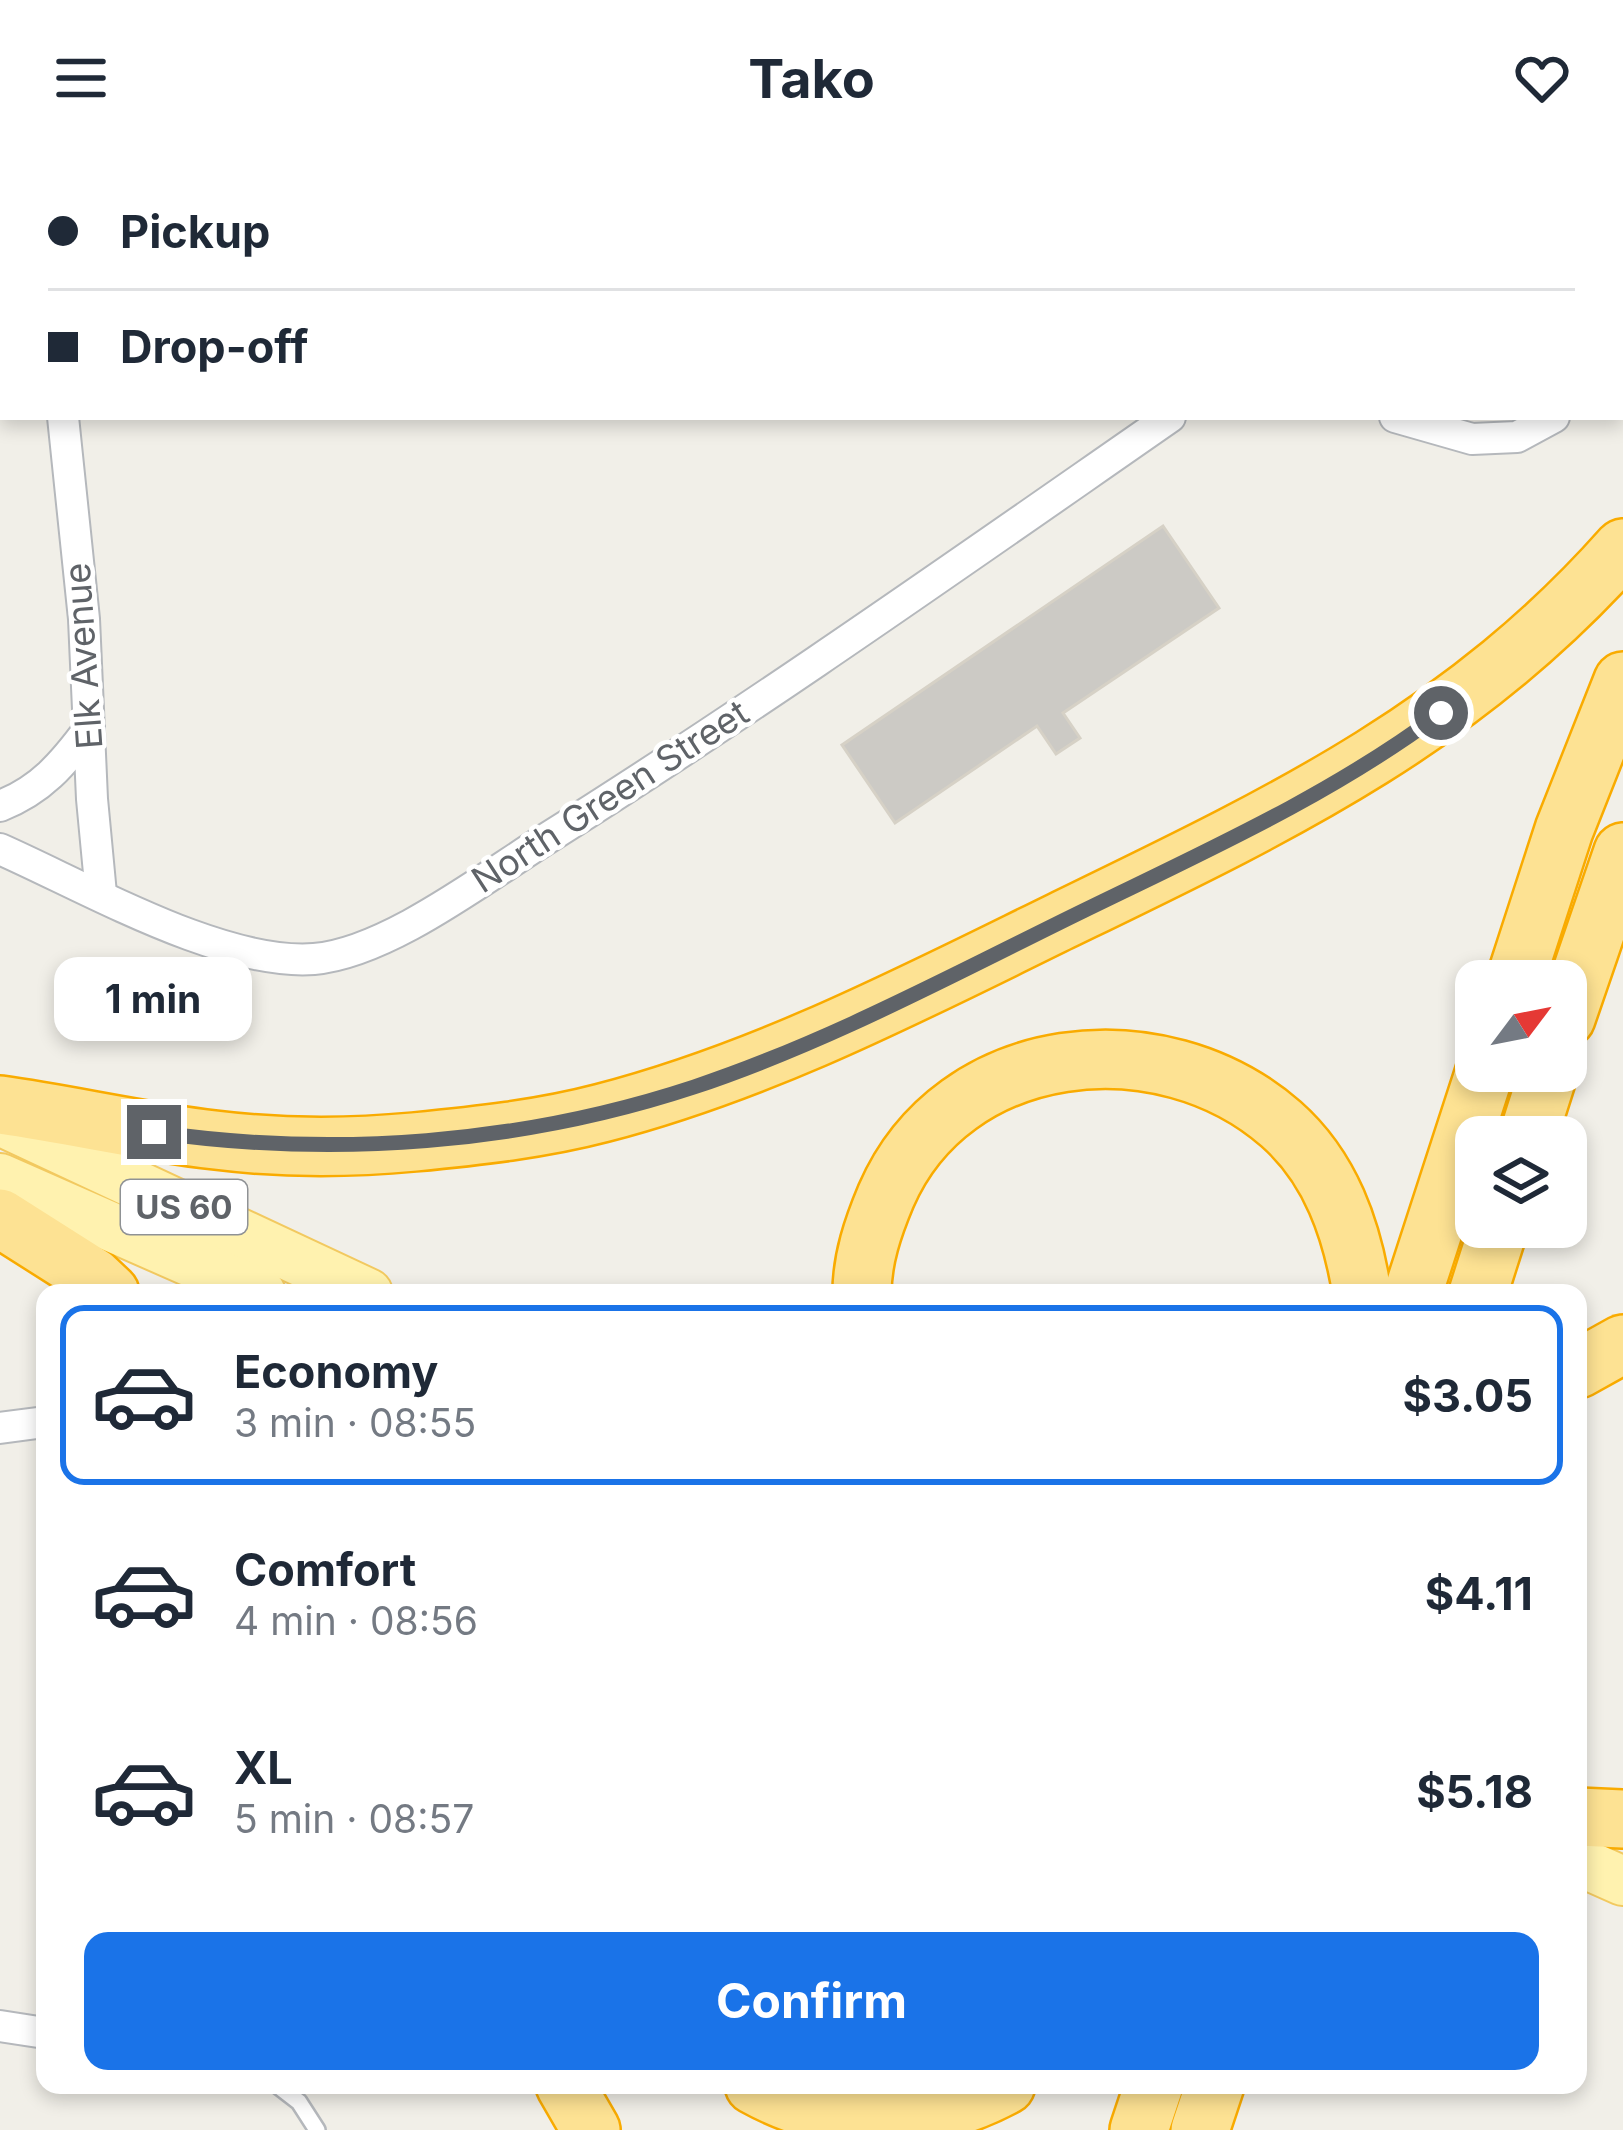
<!DOCTYPE html>
<meta charset="utf-8">
<style>
:root{--surface:#fff;--page:#f2f2f3;--text:#1f2937;--muted:#747a83;--line:#e0e1e3;--accent:#1a73e8}
body{margin:0;font-family:Inter,sans-serif;background:var(--page);color:var(--text);height:100vh;display:flex;flex-direction:column;font-size:45px;white-space:nowrap}
*{box-sizing:border-box;margin:0}
p{font-size:39px;color:var(--muted)}
.icon{flex:none;width:66px;height:66px;fill:none;stroke:currentColor;stroke-width:2;stroke-linecap:round;stroke-linejoin:round}
.map{position:relative;flex:1;overflow:hidden}
.side{position:absolute;left:36px;top:1128px;width:1551px;height:810px;display:flex;flex-direction:column;background:var(--surface);border-radius:24px;box-shadow:0 6px 18px #0003}
.side>*{flex:none}
.guide{position:absolute;left:0px;top:0px;width:1623px;height:264px;box-shadow:0 6px 18px #0003;display:grid;align-content:center;height:264px;padding:0 48px;background:var(--surface)}
.needle{width:78px;rotate:58deg}
.tools{position:absolute;left:1455px;top:804px;display:grid;gap:24px}
.tools a{display:grid;place-items:center;width:132px;height:132px;border-radius:24px;background:var(--surface);box-shadow:0 6px 18px #0003;font-size:60px}
.end{position:absolute;width:54px;height:54px;margin:-27px;border:15px solid #5f6368;background:#fff;box-shadow:0 0 0 6px #fff}
.from{border-radius:50%}
.bubble{position:absolute;height:84px;border-radius:24px;background:var(--surface);box-shadow:0 6px 18px #0003;font-size:39px;font-weight:700;line-height:84px;text-align:center}
.guide b{display:flex;align-items:center;gap:42px;height:114px;font-size:45px}
.guide b+b{border-top:3px solid var(--line)}
.guide i{width:30px;height:30px;background:var(--text)}
ul{padding:21px 0 0;list-style:none}
li{display:flex;align-items:center;gap:36px;height:180px;margin:0 24px 18px;padding:0 24px;border:6px solid transparent;border-radius:24px}
li div{flex:1}
li b{display:block;font-size:45px}
li em{font-style:normal;font-weight:700}
li.current{border-color:var(--accent)}
li>.icon{width:108px;height:108px;stroke-width:1.5}
.cta{display:flex;gap:24px;margin-top:auto;padding:24px 48px}
.cta a{flex:1;height:138px;border-radius:24px;background:var(--accent);color:#fff;font-size:48px;font-weight:700;line-height:138px;text-align:center}
header{display:flex;justify-content:space-between;align-items:center;height:156px;padding:0 48px;background:var(--surface);font-size:54px;font-weight:700}
.map>svg:first-child{display:block}
</style>
<header><svg class="icon" aria-label="menu" viewBox="0 0 24 24"><path d="M4 6h16M4 12h16M4 18h16"/></svg>Tako<svg class="icon" aria-label="heart" viewBox="0 0 24 24"><path d="M12 20l-8-8c-3-5 5-10 8-4 3-6 11-1 8 4z"/></svg></header>
<div class="map">
<svg width="1623" height="1974" viewBox="0 0 1623 1974">
<rect width="100%" height="100%" fill="#f1efe8"/>
<!-- building -->
<polygon fill="#cccac5" stroke="#d6d1c6" stroke-width="3" points="1163,370 1219,452 1063,557 1080,582 1056,598 1037,570 895,667 842,589"/>
<g fill="none" stroke-linecap="round" stroke-linejoin="round">
<defs>
<g id="lane">
<polyline points="1239,0 1239,3"/>
<polyline points="277,1929 299,1946 317,1974"/>
</g>
<g id="street">
<polyline points="38,0 38,3"/>
<polyline points="632,0 632,3"/>
<polyline points="63,261 84,463 92,643 101,738"/>
<polyline points="1395,261 1472,283 1517,281 1554,261"/>
<path d="M0,650C41,634 63,608 89,573"/>
<path d="M0,693C86,731 222,810 314,803C387,797 484,722 546,683C759,549 964,404 1170,261"/>
<polyline points="0,1272 45,1266"/>
<polyline points="0,1870 45,1877"/>
</g>
<g id="primary">
<polyline points="0,965 368,1137"/>
<polyline points="0,1022 261,1137"/>
<polyline points="1578,1705 1623,1725"/>
</g>
<g id="highway">
<polyline points="1515,825 1564,674 1623,525"/>
<polyline points="1566,862 1623,696"/>
<path d="M0,949C72,959 142,976 215,984C279,992 349,992 414,986C477,980 541,973 602,957C764,915 912,838 1061,765C1275,661 1462,574 1623,392"/>
<polyline points="1528,981 1549,915"/>
<polyline points="0,1062 93,1121 110,1137"/>
<path d="M862,1137C862,1103 873,1071 886,1040C953,885 1161,863 1281,968C1331,1012 1352,1074 1362,1137"/>
<polyline points="1413,1137 1485,915"/>
<polyline points="1478,1137 1499,1071"/>
<polyline points="1578,1213 1623,1188"/>
<polyline points="1578,1661 1623,1663"/>
<polyline points="565,1929 591,1974"/>
<path d="M754,1929C835,1974 925,1973 1006,1929"/>
<polyline points="1139,1974 1154,1929"/>
<polyline points="1200,1974 1215,1929"/>
</g>
</defs>
<!-- lane casing -->
<use href="#lane" stroke="#b5b8bc" stroke-width="20"/>
<!-- street casing -->
<use href="#street" stroke="#b5b8bc" stroke-width="34"/>
<!-- primary casing -->
<use href="#primary" stroke="#f2c960" stroke-width="52"/>
<!-- highway casing -->
<use href="#highway" stroke="#f9ab00" stroke-width="62"/>
<!-- lane -->
<use href="#lane" stroke="#fff" stroke-width="15"/>
<!-- street -->
<use href="#street" stroke="#fff" stroke-width="30"/>
<!-- primary -->
<use href="#primary" stroke="#fff2af" stroke-width="48"/>
<!-- highway -->
<use href="#highway" stroke="#fde293" stroke-width="57"/>
</g>
<g fill="none" stroke-linecap="round" stroke-linejoin="round">
<!-- route -->
<path stroke="#5f6368" stroke-width="15" d="M154,976C334,1002 521,988 694,931C829,886 956,817 1083,755C1206,695 1331,639 1441,557"/>
</g>
<g text-anchor="middle" stroke-width="9" stroke-linejoin="round" paint-order="stroke">
<!-- shield labels -->
<rect fill="#fff" stroke="#8f9295" stroke-width="3" x="121" y="1024" width="126" height="54" rx="9"/>
<g font-size="33" font-weight="bold" fill="#5f6368">
<text x="184" y="1063">US 60</text>
</g>
<!-- street labels -->
<g font-size="36" fill="#5f6368" stroke="#fff">
<text transform="translate(83 500) rotate(-94)" y="13">Elk Avenue</text>
<text transform="translate(610 640) rotate(-33)" y="13">North Green Street</text>
</g>
</g>
</svg>
<div class="tools">
<a><svg class="needle" viewBox="-14 -14 28 28"><path d="M0-13l5 13h-10z" fill="#e53935"/><path d="M0 13l5-13h-10z" fill="#747a83"/></svg></a>
<a><svg class="icon" aria-label="layers" viewBox="0 0 24 24"><path d="M12 4l9 5-9 5-9-5zM3 14l9 5 9-5"/></svg></a>
</div>
<i class="end from" style="left:1441px;top:557px"></i>
<i class="end" style="left:154px;top:976px"></i>
<div class="bubble" style="left:54px;top:801px;width:198px">1 min</div>
<div class="guide">
<b><i class="from"></i>Pickup</b>
<b><i></i>Drop-off</b>
</div>
<section class="side">
<ul>
<li class="current"><svg class="icon" aria-label="car" viewBox="0 0 24 24"><path d="M5 17H2v-5l4-1 3-4h7l3 4 3 1v5h-3M9 17h6M6 11h13"/><circle cx="7" cy="17" r="2"/><circle cx="17" cy="17" r="2"/></svg><div><b>Economy</b><p>3 min · 08:55</p></div><em>$3.05</em></li>
<li><svg class="icon" aria-label="car" viewBox="0 0 24 24"><path d="M5 17H2v-5l4-1 3-4h7l3 4 3 1v5h-3M9 17h6M6 11h13"/><circle cx="7" cy="17" r="2"/><circle cx="17" cy="17" r="2"/></svg><div><b>Comfort</b><p>4 min · 08:56</p></div><em>$4.11</em></li>
<li><svg class="icon" aria-label="car" viewBox="0 0 24 24"><path d="M5 17H2v-5l4-1 3-4h7l3 4 3 1v5h-3M9 17h6M6 11h13"/><circle cx="7" cy="17" r="2"/><circle cx="17" cy="17" r="2"/></svg><div><b>XL</b><p>5 min · 08:57</p></div><em>$5.18</em></li>
</ul>
<div class="cta"><a>Confirm</a></div>
</section>
</div>
